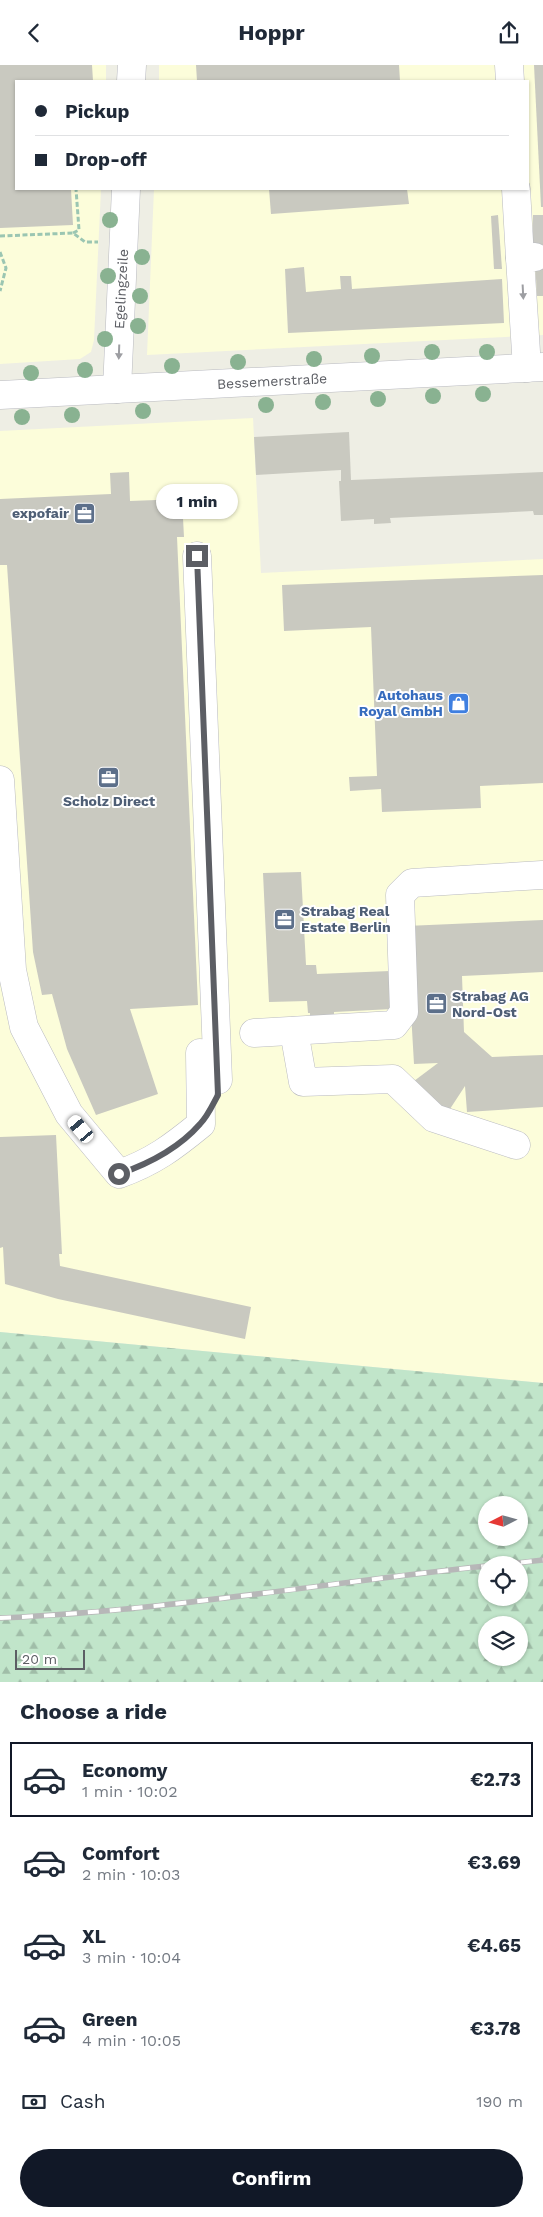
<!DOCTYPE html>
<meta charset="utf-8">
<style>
:root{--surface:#fff;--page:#f2f2f3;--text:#1f2937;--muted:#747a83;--line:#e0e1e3;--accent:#111827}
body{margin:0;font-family:"Work Sans",sans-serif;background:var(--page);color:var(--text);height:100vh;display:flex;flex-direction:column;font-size:19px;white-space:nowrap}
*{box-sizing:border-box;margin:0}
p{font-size:16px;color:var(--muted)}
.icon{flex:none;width:28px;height:28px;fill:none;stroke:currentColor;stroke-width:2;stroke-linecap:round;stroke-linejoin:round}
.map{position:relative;height:1617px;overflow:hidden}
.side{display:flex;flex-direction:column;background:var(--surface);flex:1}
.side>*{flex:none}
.hud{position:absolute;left:15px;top:15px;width:514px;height:110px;border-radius:0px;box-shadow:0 1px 4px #0004;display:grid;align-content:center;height:110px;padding:0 20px;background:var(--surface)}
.needle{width:32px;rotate:264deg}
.fabs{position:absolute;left:478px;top:1431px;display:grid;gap:10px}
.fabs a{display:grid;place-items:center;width:50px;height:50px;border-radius:50%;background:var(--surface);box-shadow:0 1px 4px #0004;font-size:25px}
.scale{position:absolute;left:15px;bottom:12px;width:70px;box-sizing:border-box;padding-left:5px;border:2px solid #5c5e64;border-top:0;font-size:14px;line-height:18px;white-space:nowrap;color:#5c5e64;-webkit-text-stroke:4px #fff;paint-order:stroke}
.end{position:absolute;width:22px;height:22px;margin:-11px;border:6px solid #5c5e64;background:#fff;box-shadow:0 0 0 2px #fff}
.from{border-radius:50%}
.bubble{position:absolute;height:35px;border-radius:18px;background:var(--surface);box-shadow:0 1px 4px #0004;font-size:16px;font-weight:700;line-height:35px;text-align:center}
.car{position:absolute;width:15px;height:30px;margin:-15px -8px;border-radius:6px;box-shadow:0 0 4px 1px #0007;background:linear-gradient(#fff 24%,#345 0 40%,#fff 0 76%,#345 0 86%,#fff 0)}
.hud b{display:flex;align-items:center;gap:18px;height:48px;font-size:19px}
.hud b+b{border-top:1px solid var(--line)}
.hud i{width:12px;height:12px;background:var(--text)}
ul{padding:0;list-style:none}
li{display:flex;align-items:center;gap:15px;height:75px;margin:0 10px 8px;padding:0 10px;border:2px solid transparent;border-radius:0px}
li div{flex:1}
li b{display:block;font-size:19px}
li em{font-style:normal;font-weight:700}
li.selected{border-color:var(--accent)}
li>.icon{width:45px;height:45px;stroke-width:1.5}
h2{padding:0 20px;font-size:22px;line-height:60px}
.pay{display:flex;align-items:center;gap:12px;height:55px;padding:0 20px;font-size:19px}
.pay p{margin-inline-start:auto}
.button{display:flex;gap:10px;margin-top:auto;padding:10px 20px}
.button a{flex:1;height:58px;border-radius:30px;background:var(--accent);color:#fff;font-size:20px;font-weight:700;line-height:58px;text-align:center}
header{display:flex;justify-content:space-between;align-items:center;height:65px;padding:0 20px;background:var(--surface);font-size:22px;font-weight:700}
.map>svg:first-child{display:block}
</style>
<header><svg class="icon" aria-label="back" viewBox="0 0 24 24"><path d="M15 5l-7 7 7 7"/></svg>Hoppr<svg class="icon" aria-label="share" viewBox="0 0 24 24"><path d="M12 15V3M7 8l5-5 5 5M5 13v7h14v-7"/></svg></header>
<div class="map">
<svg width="543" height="1617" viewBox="0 0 543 1617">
<defs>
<pattern id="forest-firs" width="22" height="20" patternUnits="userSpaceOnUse" patternTransform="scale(1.25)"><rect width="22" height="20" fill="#c1e5ca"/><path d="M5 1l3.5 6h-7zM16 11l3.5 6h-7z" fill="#a0bda8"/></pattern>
</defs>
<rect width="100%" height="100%" fill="#eeeee4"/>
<!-- commercial -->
<g fill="#fcfdda">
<polygon points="0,0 106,0 106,16 16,16 16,124 101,124 94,275 91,287 80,294 0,299"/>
<polygon points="159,0 543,0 543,270 147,290 154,124 528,124 528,16 159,16"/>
<polygon points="253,353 261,508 543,494 543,1318 0,1267 0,366"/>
</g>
<!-- forest -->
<path fill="url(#forest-firs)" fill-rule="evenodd" d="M0,1267L543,1318V1617H0ZM486,1440H519V1472H486ZM486,1500H519V1532H486ZM486,1560H519V1592H486Z"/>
<!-- building -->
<g fill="#c9c9c0">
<polygon points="0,0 92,0 93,16 16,16 16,124 71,124 73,160 0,163"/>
<polygon points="196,0 399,0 400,16 197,16"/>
<polygon points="534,0 543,0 543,142 541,142"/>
<polygon points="269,124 407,124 409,139 271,149"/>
<polygon points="498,150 502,204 494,204 491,151"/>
<polygon points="533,159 543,159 543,231 537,231"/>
<polygon points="304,202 306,227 341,224 340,211 351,211 352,224 502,214 504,258 288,268 285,204"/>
<polygon points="349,367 351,415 543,407 543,450 534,450 533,446 390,453 391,458 374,459 374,454 341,456 339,416 341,416 341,405 256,410 254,372"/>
<polygon points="129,407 130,436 182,434 184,472 177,472 198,940 130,944 158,1029 96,1050 67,984 52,929 42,930 33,887 7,500 0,500 0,434 111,429 110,408"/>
<polygon points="543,510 543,718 480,721 481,743 382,747 381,724 350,726 349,712 377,711 371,562 284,566 282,520"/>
<polygon points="301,807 306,900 316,900 317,909 390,906 392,944 334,947 334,951 310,952 310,948 308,948 307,936 269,937 263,808"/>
<polygon points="543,855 543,907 462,911 464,967 492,992 543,990 543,1042 467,1047 465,1021 448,1047 414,1016 438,998 414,999 406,861"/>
<polygon points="56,1070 62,1189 59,1189 60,1201 251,1242 245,1274 58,1234 5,1219 3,1182 0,1183 0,1072"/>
</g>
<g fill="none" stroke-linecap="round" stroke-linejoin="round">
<!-- minor-tunnel -->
<polyline stroke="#cacac4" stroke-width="28" stroke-dasharray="28 14" stroke-linecap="butt" points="533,164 543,164"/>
<defs>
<g id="minor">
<polyline points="509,0 510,16"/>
<polyline points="131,16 132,0"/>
<polyline points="516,124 520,193"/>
<polyline points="527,303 520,193 535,192"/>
<polyline points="117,324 126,124"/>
<polyline points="0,330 543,302"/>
<polyline points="197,491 218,1015"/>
<path d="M0,715L12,905L24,962L69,1049L119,1109C153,1097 173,1082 201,1059L200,988"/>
<polyline points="294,966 303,1017 393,1014 434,1053 516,1080"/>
<polyline points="254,968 394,960 404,947 400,830 412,818 542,810"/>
</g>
</defs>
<!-- minor casing -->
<use href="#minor" stroke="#b9bac0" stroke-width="29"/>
<!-- path -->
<g stroke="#9bc6b2" stroke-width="3" stroke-dasharray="5 2.5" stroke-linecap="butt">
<polyline points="73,168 79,165 76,124"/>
<polyline points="0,171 73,168 85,177 98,177"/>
<polyline points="0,187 6,203 0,226"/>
</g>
<!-- minor -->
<use href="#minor" stroke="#fff" stroke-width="28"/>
<defs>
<g id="rail">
<polyline points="499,1500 543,1495"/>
<path d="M0,1553C163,1546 324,1518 486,1501"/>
</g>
</defs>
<!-- rail casing -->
<use href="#rail" stroke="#b7b7b8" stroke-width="5.5"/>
<!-- rail -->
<use href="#rail" stroke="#fff" stroke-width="4" stroke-dasharray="11" stroke-linecap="butt"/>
</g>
<!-- trees -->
<g fill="#89b291">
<circle cx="110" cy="155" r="8"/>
<circle cx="142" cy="192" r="8"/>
<circle cx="108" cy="211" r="8"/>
<circle cx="140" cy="231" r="8"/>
<circle cx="138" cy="261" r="8"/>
<circle cx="105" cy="274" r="8"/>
<circle cx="432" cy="287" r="8"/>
<circle cx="487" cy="287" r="8"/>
<circle cx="372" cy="291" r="8"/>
<circle cx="314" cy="294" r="8"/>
<circle cx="238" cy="297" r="8"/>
<circle cx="172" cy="301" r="8"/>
<circle cx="85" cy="305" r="8"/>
<circle cx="31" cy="308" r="8"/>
<circle cx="483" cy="329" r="8"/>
<circle cx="433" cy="331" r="8"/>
<circle cx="378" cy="334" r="8"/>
<circle cx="323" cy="337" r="8"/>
<circle cx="266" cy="340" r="8"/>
<circle cx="143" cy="346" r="8"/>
<circle cx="72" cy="350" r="8"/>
<circle cx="22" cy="352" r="8"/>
</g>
<!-- one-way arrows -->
<defs><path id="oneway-solid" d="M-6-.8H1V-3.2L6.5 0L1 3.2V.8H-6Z" transform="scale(1.25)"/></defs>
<g fill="#9d9ea2">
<use href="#oneway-solid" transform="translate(523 227) rotate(87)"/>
<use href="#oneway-solid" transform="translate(119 287) rotate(92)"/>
</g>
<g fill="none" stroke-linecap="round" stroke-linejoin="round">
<!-- route -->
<path stroke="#5c5e64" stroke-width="6" d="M119,1109C148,1099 179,1083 200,1059C208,1051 213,1039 218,1030L197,491"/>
</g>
<!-- icons -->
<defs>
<symbol id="office-square" viewBox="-11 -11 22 22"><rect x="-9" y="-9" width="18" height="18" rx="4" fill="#5c6f8a" stroke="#fff"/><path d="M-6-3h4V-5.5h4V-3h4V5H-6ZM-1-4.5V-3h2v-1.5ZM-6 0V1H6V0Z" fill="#fff"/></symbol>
<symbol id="shop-square" viewBox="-11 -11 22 22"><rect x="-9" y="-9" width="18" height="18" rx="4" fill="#3f7fe0" stroke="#fff"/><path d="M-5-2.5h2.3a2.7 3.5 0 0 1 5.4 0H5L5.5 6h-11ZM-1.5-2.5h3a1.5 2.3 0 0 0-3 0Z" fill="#fff"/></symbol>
</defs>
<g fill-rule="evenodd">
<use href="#office-square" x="72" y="436" width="25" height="25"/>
<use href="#shop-square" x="446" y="626" width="25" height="25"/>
<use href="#office-square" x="96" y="700" width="25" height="25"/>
<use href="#office-square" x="272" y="842" width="25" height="25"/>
<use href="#office-square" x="424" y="926" width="25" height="25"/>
</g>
<g text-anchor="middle" stroke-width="4" stroke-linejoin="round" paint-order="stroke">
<!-- street labels -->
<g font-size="14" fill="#5c5e64" stroke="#fff">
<text transform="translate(121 224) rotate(-87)" y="5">Egelingzeile</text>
<text transform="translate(272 316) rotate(-3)" y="5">Bessemerstraße</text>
</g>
<!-- service labels -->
<g font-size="14" font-weight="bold" fill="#4e5e75" stroke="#fff" text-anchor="start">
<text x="69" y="453" text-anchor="end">expofair</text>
<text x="109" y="741" text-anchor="middle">Scholz Direct</text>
<text x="301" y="851">Strabag Real<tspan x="301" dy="16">Estate Berlin</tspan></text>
<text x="452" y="936">Strabag AG<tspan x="452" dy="16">Nord-Ost</tspan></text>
</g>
<!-- shop labels -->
<g font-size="14" font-weight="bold" fill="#366cbe" stroke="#fff" text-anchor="end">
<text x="443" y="635">Autohaus<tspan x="443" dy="16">Royal GmbH</tspan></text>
</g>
</g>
</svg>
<div class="fabs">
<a><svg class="needle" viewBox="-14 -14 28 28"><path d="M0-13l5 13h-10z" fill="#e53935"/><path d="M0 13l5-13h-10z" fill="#747a83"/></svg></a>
<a><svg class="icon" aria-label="locate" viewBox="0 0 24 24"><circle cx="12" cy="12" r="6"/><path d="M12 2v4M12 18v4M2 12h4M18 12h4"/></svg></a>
<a><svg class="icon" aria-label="layers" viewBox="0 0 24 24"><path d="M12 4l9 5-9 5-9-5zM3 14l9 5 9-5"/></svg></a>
</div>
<div class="scale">20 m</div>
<i class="end from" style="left:119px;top:1109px"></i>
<i class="end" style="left:197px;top:491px"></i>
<div class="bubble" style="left:156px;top:419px;width:82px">1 min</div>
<i class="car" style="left:81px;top:1064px;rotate:320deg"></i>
<div class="hud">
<b><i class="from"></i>Pickup</b>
<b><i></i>Drop-off</b>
</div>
</div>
<section class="side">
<h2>Choose a ride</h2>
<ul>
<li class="selected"><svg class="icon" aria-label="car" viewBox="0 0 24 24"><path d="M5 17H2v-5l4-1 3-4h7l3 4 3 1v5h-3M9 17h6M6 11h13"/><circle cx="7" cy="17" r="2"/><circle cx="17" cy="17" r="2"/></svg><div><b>Economy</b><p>1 min · 10:02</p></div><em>€2.73</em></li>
<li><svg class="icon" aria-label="car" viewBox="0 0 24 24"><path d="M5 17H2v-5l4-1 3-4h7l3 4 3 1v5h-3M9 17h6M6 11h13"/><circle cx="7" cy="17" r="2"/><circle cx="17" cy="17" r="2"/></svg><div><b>Comfort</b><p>2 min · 10:03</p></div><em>€3.69</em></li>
<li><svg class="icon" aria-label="car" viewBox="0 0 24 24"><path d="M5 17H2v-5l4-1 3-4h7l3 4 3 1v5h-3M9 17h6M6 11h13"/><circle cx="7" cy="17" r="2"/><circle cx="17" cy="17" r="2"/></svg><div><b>XL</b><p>3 min · 10:04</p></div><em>€4.65</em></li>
<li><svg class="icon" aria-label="car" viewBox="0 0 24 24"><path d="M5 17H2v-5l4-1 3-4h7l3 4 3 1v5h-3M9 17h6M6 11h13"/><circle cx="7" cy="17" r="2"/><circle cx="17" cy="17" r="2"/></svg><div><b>Green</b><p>4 min · 10:05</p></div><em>€3.78</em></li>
</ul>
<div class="pay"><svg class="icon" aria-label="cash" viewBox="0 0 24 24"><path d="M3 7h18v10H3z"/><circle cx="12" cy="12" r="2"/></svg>Cash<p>190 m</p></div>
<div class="button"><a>Confirm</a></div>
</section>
